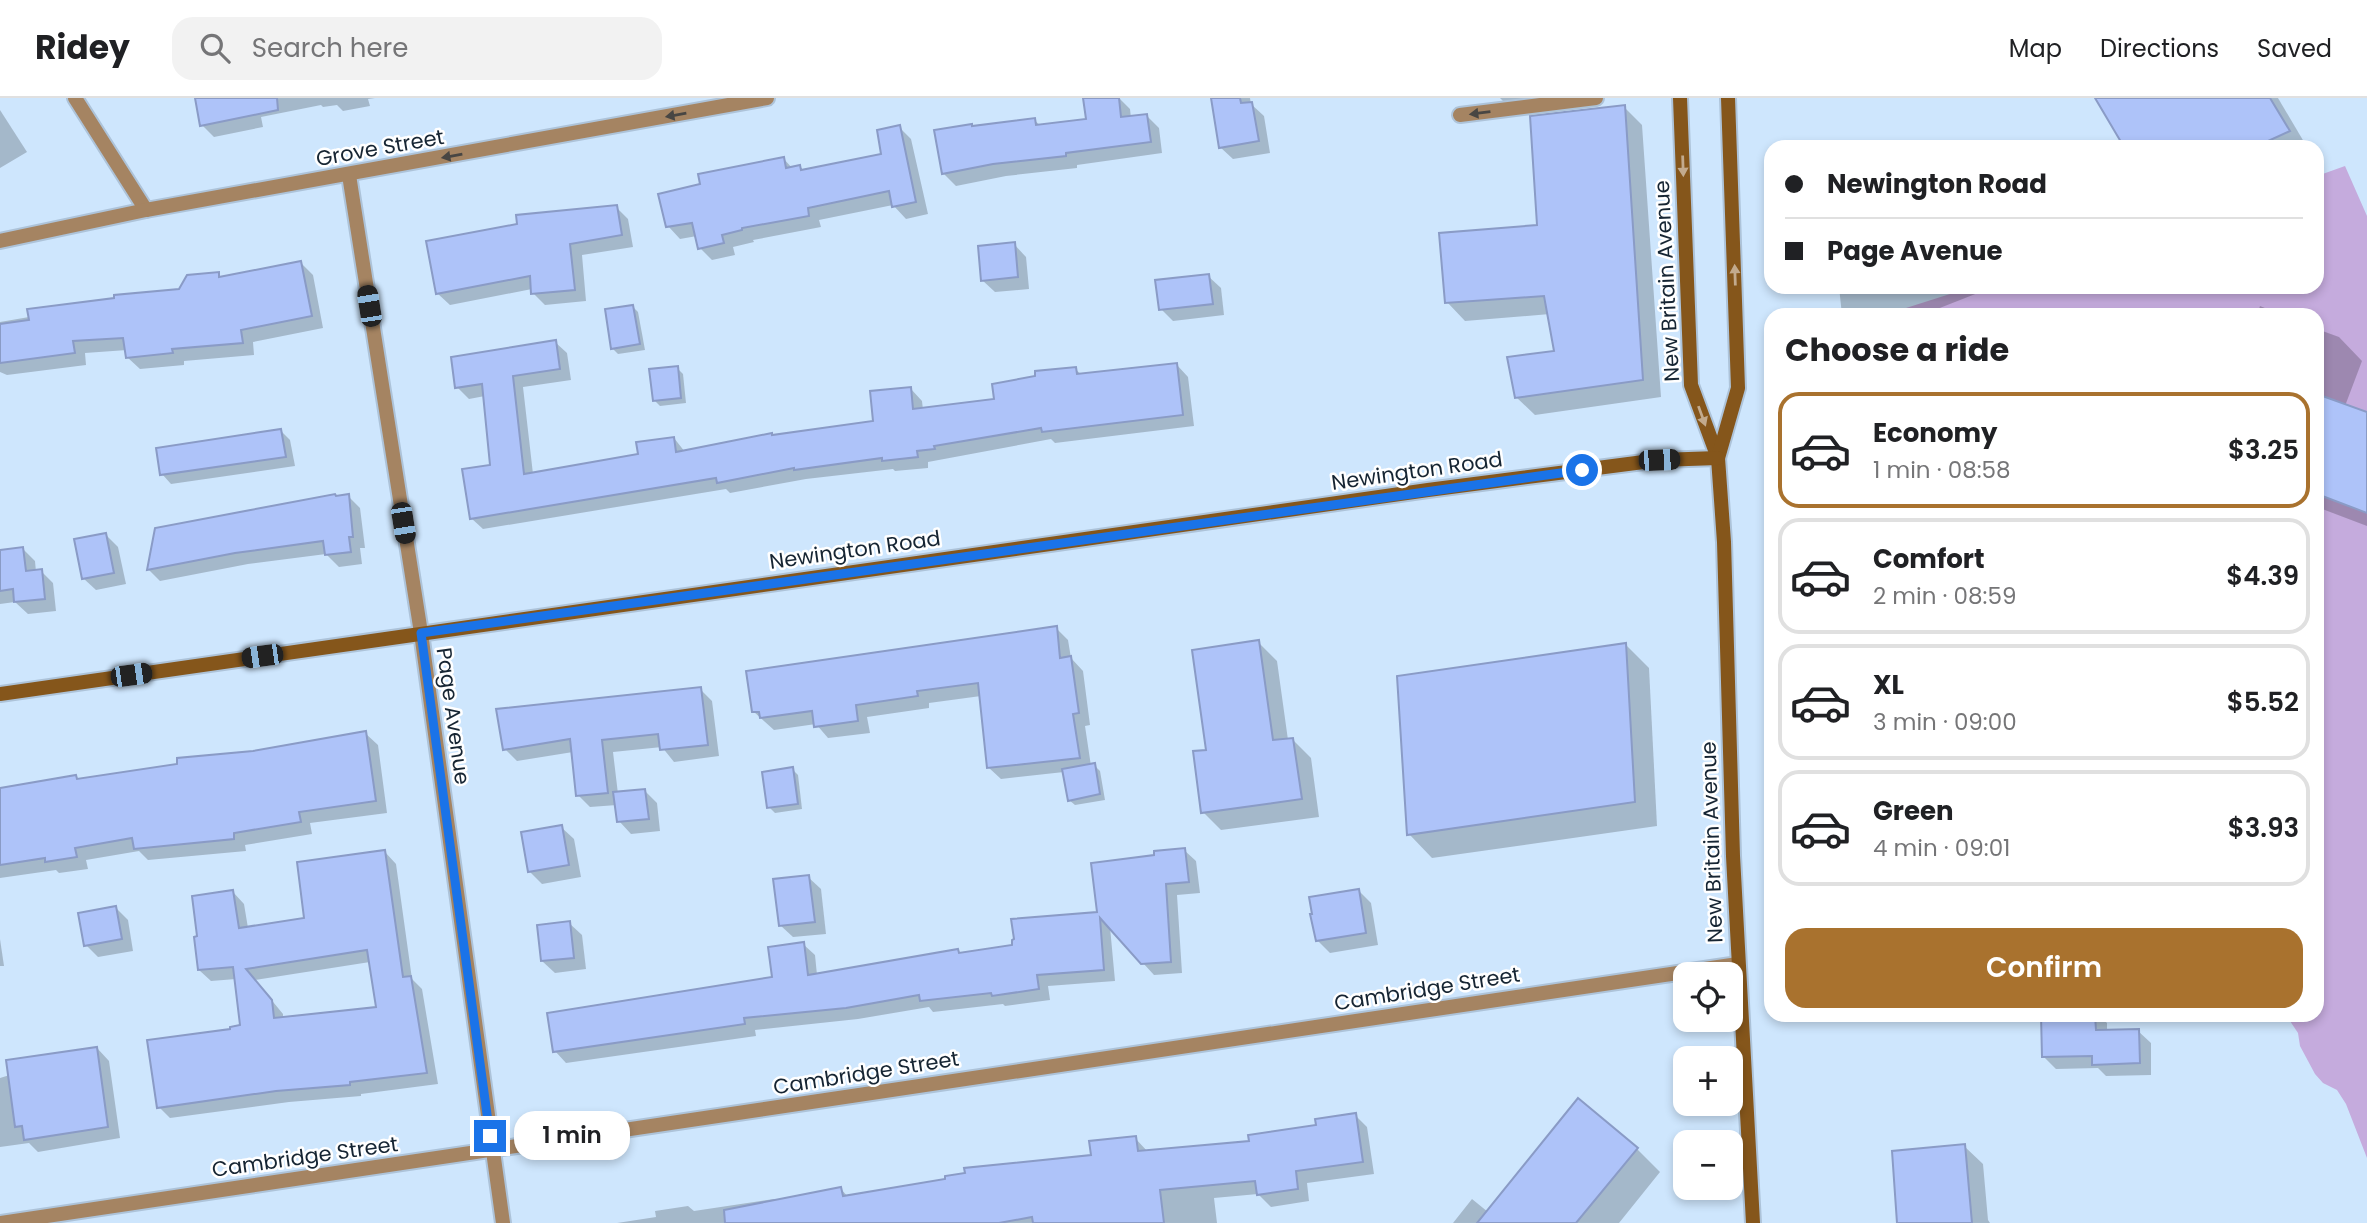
<!DOCTYPE html>
<meta charset="utf-8">
<style>
:root{--surface:#fff;--page:#f2f2f2;--text:#202124;--muted:#757577;--line:#e0e0e0;--accent:#a9722e}
body{margin:0;font-family:Poppins,sans-serif;background:var(--page);color:var(--text);height:100vh;display:flex;flex-direction:column;font-size:26px;white-space:nowrap}
*{box-sizing:border-box;margin:0}
p{font-size:23px;color:var(--muted)}
.icon{flex:none;width:38px;height:38px;fill:none;stroke:currentColor;stroke-width:2;stroke-linecap:round;stroke-linejoin:round}
.map{position:relative;flex:1;overflow:hidden}
.sheet{position:absolute;left:1764px;top:210px;width:560px;height:714px;display:flex;flex-direction:column;background:var(--surface);border-radius:21px;box-shadow:0 4px 10px #0003}
.sheet>*{flex:none}
.guide{position:absolute;left:1764px;top:42px;width:560px;height:154px;border-radius:21px;box-shadow:0 4px 10px #0003;display:grid;align-content:center;height:154px;padding:0 21px;background:var(--surface)}
.buttons{position:absolute;left:1673px;top:864px;display:grid;gap:14px}
.buttons a{display:grid;place-items:center;width:70px;height:70px;border-radius:14px;background:var(--surface);box-shadow:0 4px 10px #0003;font-size:35px}
.end{position:absolute;width:32px;height:32px;margin:-16px;border:9px solid #1a73e8;background:#fff;box-shadow:0 0 0 4px #fff}
.from{border-radius:50%}
.bubble{position:absolute;height:49px;border-radius:21px;background:var(--surface);box-shadow:0 4px 10px #0003;font-size:23px;font-weight:600;line-height:49px;text-align:center}
.car{position:absolute;width:21px;height:42px;margin:-21px -10px;border-radius:9px;box-shadow:0 0 5px 2px #0007;background:linear-gradient(#222 24%,#8ab4d8 0 40%,#222 0 76%,#8ab4d8 0 86%,#222 0)}
.guide b{display:flex;align-items:center;gap:24px;height:66px;font-size:26px}
.guide b+b{border-top:2px solid var(--line)}
.guide i{width:18px;height:18px;background:var(--text)}
ul{padding:0;list-style:none}
li{display:flex;align-items:center;gap:21px;height:116px;margin:0 14px 10px;padding:0 7px;border:4px solid var(--line);border-radius:21px}
li div{flex:1}
li b{display:block;font-size:26px}
li em{font-style:normal;font-weight:600}
li.active{border-color:var(--accent)}
li>.icon{width:63px;height:63px;stroke-width:1.5}
h2{padding:0 21px;font-size:32px;line-height:84px}
.primary-button{display:flex;gap:14px;margin-top:auto;padding:14px 21px}
.primary-button a{flex:1;height:80px;border-radius:21px;background:var(--accent);color:#fff;font-size:28px;font-weight:600;line-height:80px;text-align:center}
header{display:flex;align-items:center;gap:42px;box-sizing:border-box;height:98px;padding:0 35px;background:var(--surface);border-bottom:2px solid var(--line)}
header strong{font-size:33px}
nav{display:flex;gap:38px;margin-inline-start:auto;font-size:24px}
.search{width:490px;height:63px;background:var(--page);display:flex;align-items:center;gap:18px;box-sizing:border-box;padding:0 24px;border-radius:21px;color:var(--muted);font-size:26px}
.map>svg:first-child{display:block}
</style>
<header>
<strong>Ridey</strong>
<div class="search"><svg class="icon" aria-label="search" viewBox="0 0 24 24"><circle cx="10" cy="10" r="6"/><path d="M15 15l6 6"/></svg>Search here</div>
<nav><a>Map</a><a>Directions</a><a>Saved</a></nav>
</header>
<div class="map">
<svg width="2367" height="1125" viewBox="0 0 2367 1125">
<rect width="100%" height="100%" fill="#cee6fd"/>
<!-- green -->
<polygon fill="#c5abdd" points="2345,68 2367,118 2367,1060 2346,1006 2337,992 2323,985 2315,976 2300,948 2298,935 2286,917 2317,917 2317,217 1884,217 1972,189 2317,189 2317,78"/>
<!-- shadow -->
<g fill="#0003" fill-rule="evenodd">
<polygon points="197,0 375,0 368,1 370,8 343,13 337,7 323,9 321,7 261,19 263,29 214,39 202,27"/>
<polygon points="1110,0 1119,0 1130,11 1131,20 1147,18 1159,30 1162,55 1077,67 1077,70 1006,78 956,88 944,76 973,29 1034,22 1041,28 1088,23"/>
<polygon points="1212,0 1250,0 1251,6 1264,18 1270,55 1233,61 1220,49"/>
<polygon points="1500,0 1550,0 1511,11"/>
<polygon points="2097,0 2278,0 2307,49 2126,49"/>
<polygon points="1624,9 1642,27 1661,299 1535,317 1516,299 1556,255 1550,216 1465,223 1447,204 1539,129"/>
<polygon points="0,12 27,54 0,70"/>
<polygon points="899,29 911,41 928,116 906,121 893,107 819,122 821,129 753,142 754,144 733,149 735,157 712,162 700,150 697,138 680,141 668,128 702,88 783,60 793,71 800,69 804,73 883,57"/>
<polygon points="1913,44 1918,49 1901,49"/>
<polygon points="616,109 628,121 633,149 582,157 586,203 545,207 533,195 532,191 450,207 437,195"/>
<polygon points="1014,146 1026,159 1029,191 995,194 982,182"/>
<polygon points="301,165 313,177 323,230 253,244 254,257 184,263 184,267 140,271 127,259 127,252 85,255 86,267 7,277 0,274 0,224 180,193 218,176 222,180"/>
<polygon points="1208,178 1221,190 1224,217 1173,223 1161,211"/>
<polygon points="1839,189 1987,189 1988,191 1922,217 1842,217"/>
<polygon points="2260,208 2282,217 2257,217"/>
<polygon points="633,209 638,214 645,252 618,256 612,250"/>
<polygon points="2317,231 2339,239 2362,263 2345,308 2367,316 2367,428 2317,409"/>
<polygon points="555,244 567,255 571,282 523,289 533,376 640,358 674,340 685,354 875,324 911,291 922,303 923,312 996,302 1075,271 1082,277 1177,267 1188,279 1194,328 1055,345 1051,341 928,364 928,370 895,373 893,371 806,381 730,395 726,391 483,431 471,420 492,369 485,298 469,301 457,289"/>
<polygon points="677,270 683,276 686,305 660,308 654,302"/>
<polygon points="281,333 290,342 295,368 171,386 162,376"/>
<polygon points="348,398 360,410 365,450 360,450 362,466 339,469 326,456 248,466 160,483 148,471 336,399"/>
<polygon points="106,437 118,449 126,486 96,492 83,480"/>
<polygon points="23,451 35,463 36,474 41,473 53,485 56,513 28,516 15,504 0,506 0,454"/>
<polygon points="1056,530 1068,542 1071,560 1083,573 1090,627 1085,628 1091,668 1094,667 1100,673 1105,702 1075,707 1069,702 1064,674 1001,681 988,669 981,598 929,605 929,610 867,619 870,635 828,640 816,626 774,632 754,614"/>
<polygon points="1258,544 1277,563 1288,642 1292,641 1311,660 1319,719 1221,732 1203,714 1208,653"/>
<polygon points="1625,546 1649,570 1657,728 1432,760 1409,736"/>
<polygon points="700,591 712,603 719,658 674,664 662,649 613,654 618,696 645,693 657,705 660,733 631,736 619,723 617,707 590,709 578,697 573,654 517,663 505,651"/>
<polygon points="365,635 378,647 387,715 310,725 312,736 245,747 246,753 148,762 139,753 86,762 88,771 59,775 56,772 0,780 0,691 76,679 80,683"/>
<polygon points="792,671 798,677 802,711 775,715 769,709"/>
<polygon points="561,729 574,741 581,779 542,786 530,774"/>
<polygon points="1184,752 1196,763 1200,795 1177,797 1182,875 1154,877 1110,829 1115,883 1048,888 1050,902 1005,908 1003,906 933,914 929,909 858,921 755,932 756,938 566,965 555,953 774,880 803,846 815,857 817,877 958,853 962,857 1014,849 1099,816 1156,758"/>
<path d="M385,754L396,766L412,881L422,891L438,986L361,996V998L289,1004L170,1020L159,1009L232,932L242,929L236,881L211,883L199,872L233,794L244,806L248,830L306,822ZM370,864L378,911L283,921V916L255,882Z"/>
<polygon points="808,779 821,791 826,836 793,839 780,827"/>
<polygon points="1359,793 1371,805 1378,847 1330,855 1317,842 1314,817"/>
<polygon points="116,810 128,822 133,853 98,859 86,847"/>
<polygon points="569,825 582,837 586,871 555,875 542,863"/>
<polygon points="0,841 4,868 0,868"/>
<polygon points="2043,917 2099,917 2107,925 2107,934 2138,933 2151,945 2151,977 2106,978 2098,970 2056,971 2044,959"/>
<polygon points="97,950 109,963 120,1040 38,1054 29,1045 0,1049 0,980"/>
<polygon points="1355,1017 1367,1029 1374,1076 1307,1085 1309,1103 1271,1109 1258,1096 1214,1100 1217,1125 617,1125 656,1119 655,1113 688,1108 694,1113 774,1101 776,1104 841,1091 848,1099 1093,1059 1135,1040 1148,1054 1251,1044 1318,1028"/>
<polygon points="1964,1048 1983,1066 1988,1122 1990,1125 1899,1125"/>
<polygon points="1637,1051 1660,1074 1619,1125 1453,1125 1472,1101 1488,1114"/>
</g>
<!-- building -->
<g fill="#aec3f9" stroke="#8a9bc6" stroke-width="2" fill-rule="evenodd">
<polygon points="195,0 277,0 278,12 200,28"/>
<polygon points="1083,0 1119,0 1121,19 1147,16 1151,44 1066,55 1066,58 993,66 942,76 934,32 972,26 972,28 1035,20 1036,27 1086,21"/>
<polygon points="1211,0 1240,0 1241,5 1252,4 1259,43 1219,50"/>
<polygon points="2095,0 2270,0 2290,33 2255,49 2124,49"/>
<polygon points="1625,7 1643,282 1515,300 1507,259 1554,253 1544,198 1445,205 1439,135 1537,127 1530,18"/>
<polygon points="900,27 916,104 892,109 889,93 808,110 809,118 742,130 742,132 722,137 724,145 698,151 692,125 666,129 658,96 700,86 698,76 784,59 786,70 800,67 801,72 881,56 877,32"/>
<polygon points="617,107 622,137 570,146 575,192 531,196 530,178 436,196 426,143 517,126 516,117"/>
<polygon points="1015,144 1018,179 981,183 978,148"/>
<polygon points="301,163 312,218 241,232 243,245 172,251 173,255 126,260 123,240 73,243 75,255 0,265 0,226 29,222 27,211 114,200 114,197 179,191 187,177 219,174 219,179"/>
<polygon points="1209,176 1213,206 1159,212 1155,182"/>
<polygon points="633,207 640,246 611,251 605,211"/>
<polygon points="556,242 560,271 513,278 524,376 638,356 636,344 674,339 676,354 772,335 772,337 873,323 870,293 911,289 913,311 994,301 992,286 1035,278 1035,273 1076,269 1077,276 1177,265 1183,317 1042,334 1041,330 934,348 935,351 917,353 918,359 882,363 882,360 794,372 794,370 717,385 716,380 470,421 462,371 490,367 482,286 455,290 451,259"/>
<polygon points="678,268 681,300 653,303 649,271"/>
<polygon points="2317,296 2367,314 2367,415 2317,396"/>
<polygon points="281,331 286,359 160,377 156,350"/>
<polygon points="335,396 336,398 349,396 353,439 349,439 351,454 325,457 323,443 235,455 147,472 155,430"/>
<polygon points="106,435 114,475 82,481 74,441"/>
<polygon points="23,449 26,473 42,471 45,501 14,504 13,491 0,493 0,452"/>
<polygon points="1057,528 1060,560 1071,558 1079,615 1073,616 1080,660 987,670 978,585 917,593 918,598 856,607 858,623 814,629 812,613 760,620 759,614 752,614 746,573"/>
<polygon points="1259,542 1273,642 1293,640 1302,701 1201,715 1193,653 1206,652 1192,552"/>
<polygon points="1626,545 1635,704 1407,737 1397,578"/>
<polygon points="701,589 708,647 660,652 658,636 602,642 608,695 576,698 570,641 503,652 496,611"/>
<polygon points="366,633 376,703 299,714 301,724 234,735 234,741 134,751 132,740 75,750 77,759 45,764 45,760 0,767 0,690 76,677 77,681 177,666 177,660 253,653"/>
<polygon points="1095,665 1100,696 1068,703 1062,671"/>
<polygon points="793,669 798,706 767,710 762,674"/>
<polygon points="645,691 649,721 617,724 613,694"/>
<polygon points="562,727 569,767 528,774 521,734"/>
<polygon points="1185,750 1189,784 1166,786 1171,864 1141,866 1100,820 1104,872 1037,877 1039,891 992,898 991,895 920,903 919,897 846,910 744,920 745,926 553,954 547,915 772,879 768,849 804,844 808,877 958,851 959,855 1012,847 1012,842 1014,841 1011,821 1097,814 1091,765 1154,757 1154,753"/>
<path d="M385,752L403,879L411,878L427,975L350,984V987L276,993L157,1010L147,942L230,931V929L240,927L233,869L198,872L194,839L197,838L192,798L233,792L239,830L304,820L297,764ZM367,852L376,909L274,920L272,902L246,871Z"/>
<polygon points="809,777 815,824 779,828 773,781"/>
<polygon points="1359,791 1366,835 1316,843 1310,816 1312,816 1309,799"/>
<polygon points="116,808 122,841 84,848 78,815"/>
<polygon points="570,823 574,860 541,863 537,827"/>
<polygon points="2041,917 2095,917 2096,932 2139,931 2140,965 2092,967 2092,958 2042,959"/>
<polygon points="97,949 108,1029 24,1042 22,1028 15,1029 6,962"/>
<polygon points="1578,1000 1638,1050 1576,1125 1477,1125"/>
<polygon points="1356,1015 1363,1064 1296,1073 1298,1091 1257,1097 1255,1083 1160,1092 1164,1125 1033,1125 1032,1119 999,1125 725,1125 724,1112 841,1089 843,1098 945,1081 945,1078 965,1075 964,1070 1091,1057 1089,1043 1136,1038 1138,1053 1249,1043 1248,1037 1316,1027 1315,1021"/>
<polygon points="1965,1046 1972,1125 1897,1125 1892,1053"/>
</g>
<g fill="none" stroke-linecap="round" stroke-linejoin="round">
<defs>
<polyline id="lane" points="1460,17 1596,0"/>
<g id="street">
<polyline points="75,0 146,112"/>
<polyline points="349,77 421,535 503,1125"/>
<polyline points="0,143 146,112 767,0"/>
<polyline points="0,1125 1738,866"/>
</g>
<g id="secondary">
<polyline points="1680,0 1691,287 1718,360 1724,444 1733,758 1753,1125"/>
<polyline points="1718,360 1738,290 1728,0"/>
<polyline points="0,596 1428,392 1659,362 1718,360"/>
</g>
</defs>
<!-- lane casing -->
<use href="#lane" stroke="#adc3d9" stroke-width="18"/>
<!-- street casing -->
<use href="#street" stroke="#adc3d9" stroke-width="18"/>
<!-- secondary casing -->
<use href="#secondary" stroke="#adc3d9" stroke-width="18"/>
<!-- path -->
<polyline stroke="#8398ab" stroke-width="4.5" stroke-dasharray="5 5" stroke-linecap="butt" points="1766,292 1771,291"/>
<!-- lane -->
<use href="#lane" stroke="#a58462" stroke-width="14"/>
<!-- street -->
<use href="#street" stroke="#a58462" stroke-width="14"/>
<!-- secondary -->
<use href="#secondary" stroke="#85561b" stroke-width="14"/>
</g>
<!-- one-way arrows -->
<defs><path id="oneway-solid" d="M-6-.8H1V-3.2L6.5 0L1 3.2V.8H-6Z" transform="scale(1.75)"/></defs>
<g fill="#484643">
<use href="#oneway-solid" transform="translate(1480 15) rotate(173)"/>
<use href="#oneway-solid" transform="translate(676 17) rotate(170)"/>
<use href="#oneway-solid" transform="translate(452 58) rotate(170)"/>
</g>
<g fill="#c2aa8d">
<use href="#oneway-solid" transform="translate(1683 68) rotate(88)"/>
<use href="#oneway-solid" transform="translate(1735 177) rotate(-92)"/>
<use href="#oneway-solid" transform="translate(1702 318) rotate(70)"/>
</g>
<g fill="none" stroke-linecap="round" stroke-linejoin="round">
<!-- route -->
<polyline stroke="#1a73e8" stroke-width="9" points="490,1038 421,535 1582,372"/>
</g>
<g text-anchor="middle" stroke-width="5" stroke-linejoin="round" paint-order="stroke">
<!-- street labels -->
<g font-size="21" fill="#162533" stroke="#fff">
<text transform="translate(380 50) rotate(-10)" y="7">Grove Street</text>
<text transform="translate(1667 183) rotate(-93)" y="7">New Britain Avenue</text>
<text transform="translate(1417 373) rotate(-8)" y="7">Newington Road</text>
<text transform="translate(855 452) rotate(-8)" y="7">Newington Road</text>
<text transform="translate(453 618) rotate(82)" y="7">Page Avenue</text>
<text transform="translate(1712 744) rotate(-92)" y="7">New Britain Avenue</text>
<text transform="translate(1427 891) rotate(-9)" y="7">Cambridge Street</text>
<text transform="translate(866 975) rotate(-9)" y="7">Cambridge Street</text>
<text transform="translate(305 1059) rotate(-8)" y="7">Cambridge Street</text>
</g>
</g>
</svg>
<div class="buttons">
<a><svg class="icon" aria-label="locate" viewBox="0 0 24 24"><circle cx="12" cy="12" r="6"/><path d="M12 2v4M12 18v4M2 12h4M18 12h4"/></svg></a>
<a>+</a>
<a>−</a>
</div>
<i class="end from" style="left:1582px;top:372px"></i>
<i class="end" style="left:490px;top:1038px"></i>
<div class="bubble" style="left:514px;top:1013px;width:116px">1 min</div>
<i class="car" style="left:369px;top:208px;rotate:351deg"></i>
<i class="car" style="left:1659px;top:362px;rotate:88deg"></i>
<i class="car" style="left:403px;top:425px;rotate:171deg"></i>
<i class="car" style="left:262px;top:558px;rotate:262deg"></i>
<i class="car" style="left:131px;top:577px;rotate:82deg"></i>
<div class="guide">
<b><i class="from"></i>Newington Road</b>
<b><i></i>Page Avenue</b>
</div>
<section class="sheet">
<h2>Choose a ride</h2>
<ul>
<li class="active"><svg class="icon" aria-label="car" viewBox="0 0 24 24"><path d="M5 17H2v-5l4-1 3-4h7l3 4 3 1v5h-3M9 17h6M6 11h13"/><circle cx="7" cy="17" r="2"/><circle cx="17" cy="17" r="2"/></svg><div><b>Economy</b><p>1 min · 08:58</p></div><em>$3.25</em></li>
<li><svg class="icon" aria-label="car" viewBox="0 0 24 24"><path d="M5 17H2v-5l4-1 3-4h7l3 4 3 1v5h-3M9 17h6M6 11h13"/><circle cx="7" cy="17" r="2"/><circle cx="17" cy="17" r="2"/></svg><div><b>Comfort</b><p>2 min · 08:59</p></div><em>$4.39</em></li>
<li><svg class="icon" aria-label="car" viewBox="0 0 24 24"><path d="M5 17H2v-5l4-1 3-4h7l3 4 3 1v5h-3M9 17h6M6 11h13"/><circle cx="7" cy="17" r="2"/><circle cx="17" cy="17" r="2"/></svg><div><b>XL</b><p>3 min · 09:00</p></div><em>$5.52</em></li>
<li><svg class="icon" aria-label="car" viewBox="0 0 24 24"><path d="M5 17H2v-5l4-1 3-4h7l3 4 3 1v5h-3M9 17h6M6 11h13"/><circle cx="7" cy="17" r="2"/><circle cx="17" cy="17" r="2"/></svg><div><b>Green</b><p>4 min · 09:01</p></div><em>$3.93</em></li>
</ul>
<div class="primary-button"><a>Confirm</a></div>
</section>
</div>
